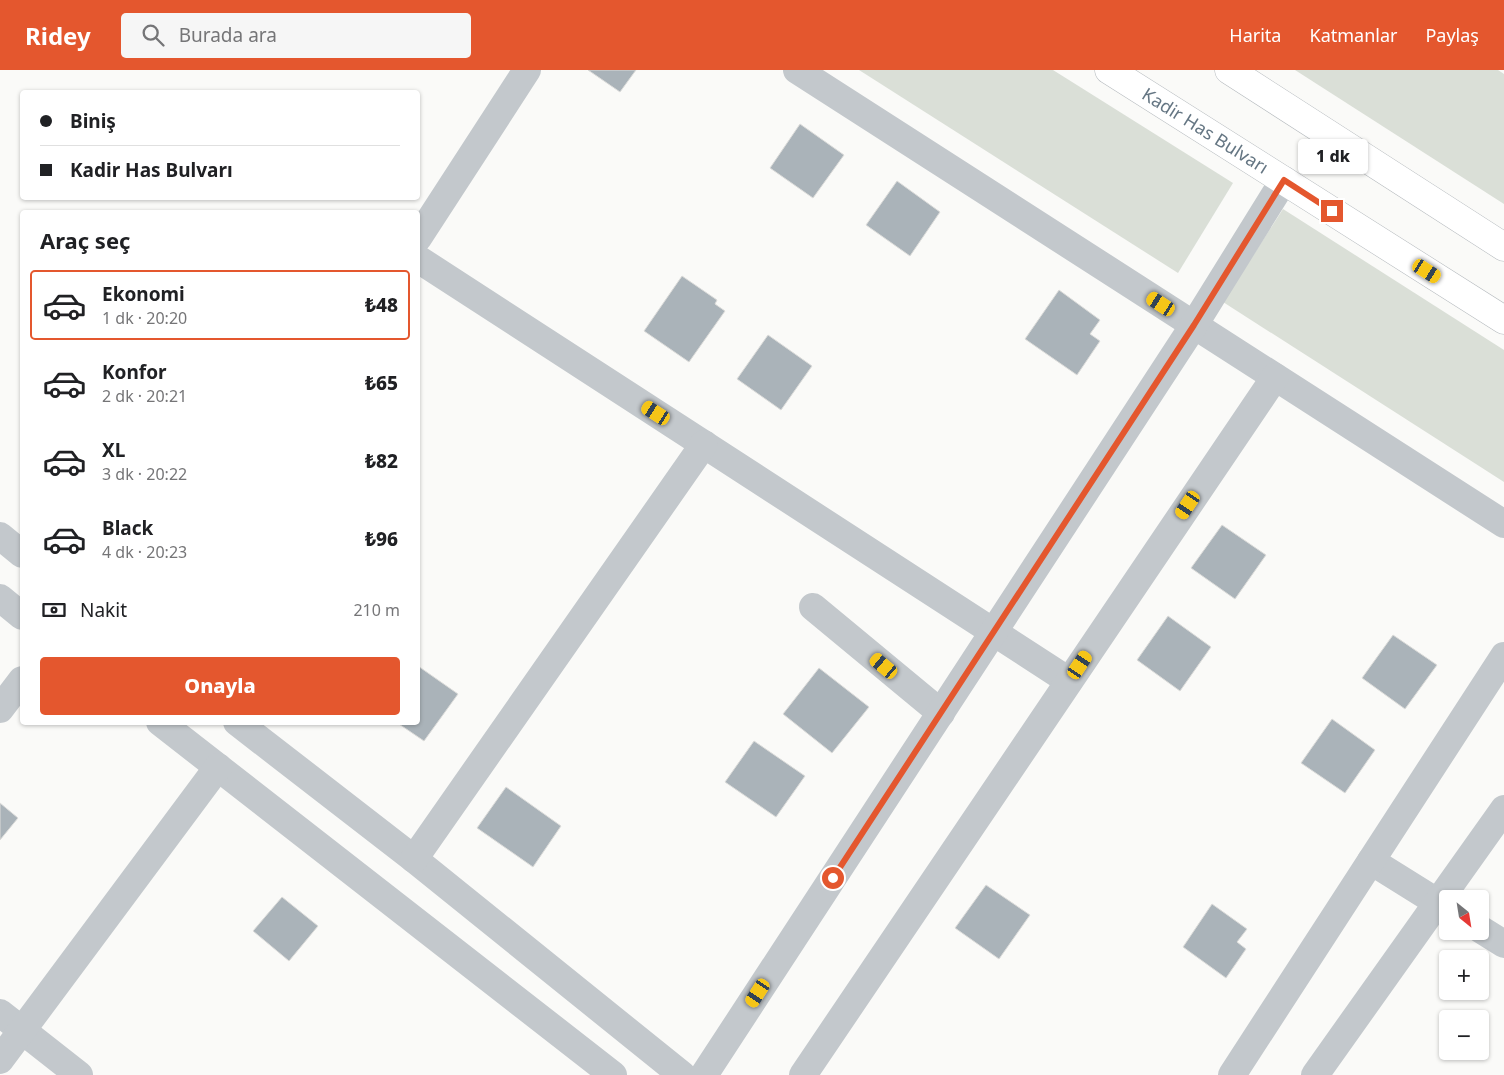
<!DOCTYPE html>
<html lang="tr">
<meta charset="utf-8">
<style>
:root{--surface:#fff;--page:#f6f6f6;--text:#202124;--muted:#757577;--line:#e0e0e0;--accent:#e4572e}
body{margin:0;font-family:"Noto Sans",sans-serif;background:var(--page);color:var(--text);height:100vh;display:flex;flex-direction:column;font-size:19px;white-space:nowrap}
*{box-sizing:border-box;margin:0}
p{font-size:16px;color:var(--muted)}
.icon{flex:none;width:28px;height:28px;fill:none;stroke:currentColor;stroke-width:2;stroke-linecap:round;stroke-linejoin:round}
.map{position:relative;flex:1;overflow:hidden}
.sheet{position:absolute;left:20px;top:140px;width:400px;height:515px;display:flex;flex-direction:column;background:var(--surface);border-radius:5px;box-shadow:0 1px 4px #0004}
.sheet>*{flex:none}
.guide{position:absolute;left:20px;top:20px;width:400px;height:110px;border-radius:5px;box-shadow:0 1px 4px #0004;display:grid;align-content:center;height:110px;padding:0 20px;background:var(--surface)}
.needle{width:32px;rotate:150deg}
.tools{position:absolute;left:1439px;top:820px;display:grid;gap:10px}
.tools a{display:grid;place-items:center;width:50px;height:50px;border-radius:5px;background:var(--surface);box-shadow:0 1px 4px #0004;font-size:25px}
.end{position:absolute;width:22px;height:22px;margin:-11px;border:6px solid #e4572e;background:#fff;box-shadow:0 0 0 2px #fff}
.from{border-radius:50%}
.bubble{position:absolute;height:35px;border-radius:5px;background:var(--surface);box-shadow:0 1px 4px #0004;font-size:16px;font-weight:800;line-height:35px;text-align:center}
.car{position:absolute;width:15px;height:30px;margin:-15px -8px;border-radius:6px;box-shadow:0 0 4px 1px #0007;background:linear-gradient(#f5c518 24%,#345 0 40%,#f5c518 0 76%,#345 0 86%,#f5c518 0)}
.guide b{display:flex;align-items:center;gap:18px;height:48px;font-size:19px}
.guide b+b{border-top:1px solid var(--line)}
.guide i{width:12px;height:12px;background:var(--text)}
ul{padding:0;list-style:none}
li{display:flex;align-items:center;gap:15px;height:70px;margin:0 10px 8px;padding:0 10px;border:2px solid transparent;border-radius:5px}
li div{flex:1}
li b{display:block;font-size:19px}
li em{font-style:normal;font-weight:800}
li.current{border-color:var(--accent)}
li>.icon{width:45px;height:45px;stroke-width:1.5}
h2{padding:0 20px;font-size:22px;line-height:60px}
.pay{display:flex;align-items:center;gap:12px;height:55px;padding:0 20px;font-size:19px}
.pay p{margin-inline-start:auto}
.action{display:flex;gap:10px;margin-top:auto;padding:10px 20px}
.action a{flex:1;height:58px;border-radius:5px;background:var(--accent);color:#fff;font-size:20px;font-weight:800;line-height:58px;text-align:center}
header{display:flex;align-items:center;gap:30px;box-sizing:border-box;height:70px;padding:0 25px;background:var(--accent);color:#fff}
header strong{font-size:24px}
nav{display:flex;gap:28px;margin-inline-start:auto;font-size:18px}
.search{width:350px;height:45px;background:var(--page);display:flex;align-items:center;gap:12px;box-sizing:border-box;padding:0 18px;border-radius:5px;color:var(--muted);font-size:19px}
.map>svg:first-child{display:block}
</style>
<header>
<strong>Ridey</strong>
<div class="search"><svg class="icon" aria-label="search" viewBox="0 0 24 24"><circle cx="10" cy="10" r="6"/><path d="M15 15l6 6"/></svg>Burada ara</div>
<nav><a>Harita</a><a>Katmanlar</a><a>Paylaş</a></nav>
</header>
<div class="map">
<svg width="1504" height="1005" viewBox="0 0 1504 1005">
<rect width="100%" height="100%" fill="#fafaf8"/>
<!-- grass -->
<g fill="#dadfd7">
<polygon points="859,0 1053,0 1233,113 1178,203"/>
<polygon points="1295,0 1498,0 1504,4 1504,134"/>
<polygon points="1283,139 1504,280 1504,412 1223,232"/>
</g>
<!-- building -->
<g fill="#aab3b9" stroke="#dcdcda">
<polygon points="588,0 636,0 620,22"/>
<polygon points="800,54 844,85 813,128 770,98"/>
<polygon points="897,111 940,142 910,186 866,155"/>
<polygon points="682,206 717,230 715,234 725,241 689,292 644,261"/>
<polygon points="1059,220 1100,250 1090,264 1100,271 1077,305 1025,269"/>
<polygon points="768,265 812,296 781,340 737,309"/>
<polygon points="1222,455 1266,485 1235,529 1191,498"/>
<polygon points="1168,546 1211,577 1180,621 1137,590"/>
<polygon points="1393,565 1437,595 1405,639 1362,608"/>
<polygon points="418,596 458,624 424,671 396,652 418,652"/>
<polygon points="819,598 869,637 832,683 783,644"/>
<polygon points="1332,649 1375,680 1345,723 1301,693"/>
<polygon points="754,671 805,706 776,747 725,712"/>
<polygon points="506,717 561,756 533,797 477,758"/>
<polygon points="0,733 18,748 0,770"/>
<polygon points="986,815 1030,845 999,889 955,858"/>
<polygon points="282,827 318,856 289,891 253,861"/>
<polygon points="1212,834 1247,859 1237,872 1246,879 1226,908 1183,877"/>
</g>
<g fill="none" stroke-linecap="round" stroke-linejoin="round">
<defs>
<g id="highway">
<polyline points="1109,0 1504,250"/>
<polyline points="1229,0 1504,177"/>
</g>
</defs>
<!-- highway casing -->
<use href="#highway" stroke="#b4b9bd" stroke-width="29"/>
<!-- street -->
<g stroke="#c3c8cc" stroke-width="28">
<polyline points="797,0 1504,454"/>
<polyline points="418,168 527,0"/>
<polyline points="418,189 1069,611"/>
<polyline points="0,466 22,484"/>
<polyline points="0,528 22,546"/>
<polyline points="813,537 941,643"/>
<polyline points="0,639 22,610"/>
<polyline points="160,652 613,1005"/>
<polyline points="237,652 414,789 682,1005"/>
<polyline points="414,789 704,374"/>
<polyline points="1371,791 1448,839"/>
<polyline points="1480,859 1504,874"/>
<polyline points="0,943 79,1005"/>
<polyline points="0,990 218,697"/>
<polyline points="704,1005 1194,255 1284,110"/>
<polyline points="803,1005 1275,307"/>
<polyline points="1232,1005 1504,586"/>
<polyline points="1315,1005 1504,739"/>
</g>
<!-- highway -->
<use href="#highway" stroke="#fff" stroke-width="28"/>
</g>
<g fill="none" stroke-linecap="round" stroke-linejoin="round">
<!-- route -->
<polyline stroke="#e4572e" stroke-width="6" points="833,808 1194,255 1284,110 1332,141"/>
</g>
<g text-anchor="middle" stroke-width="5" stroke-linejoin="round" paint-order="stroke">
<!-- street labels -->
<g font-size="18" fill="#657683" stroke="#fff">
<text transform="translate(1205 61) rotate(32)" y="6">Kadir Has Bulvarı</text>
</g>
</g>
</svg>
<div class="tools">
<a><svg class="needle" viewBox="-14 -14 28 28"><path d="M0-13l5 13h-10z" fill="#e53935"/><path d="M0 13l5-13h-10z" fill="#757577"/></svg></a>
<a>+</a>
<a>−</a>
</div>
<i class="end from" style="left:833px;top:808px"></i>
<i class="end" style="left:1332px;top:141px"></i>
<div class="bubble" style="left:1298px;top:69px;width:70px">1 dk</div>
<i class="car" style="left:1427px;top:201px;rotate:122deg"></i>
<i class="car" style="left:1161px;top:234px;rotate:303deg"></i>
<i class="car" style="left:656px;top:343px;rotate:303deg"></i>
<i class="car" style="left:1188px;top:435px;rotate:214deg"></i>
<i class="car" style="left:1080px;top:595px;rotate:34deg"></i>
<i class="car" style="left:884px;top:596px;rotate:310deg"></i>
<i class="car" style="left:758px;top:923px;rotate:213deg"></i>
<div class="guide">
<b><i class="from"></i>Biniş</b>
<b><i></i>Kadir Has Bulvarı</b>
</div>
<section class="sheet">
<h2>Araç seç</h2>
<ul>
<li class="current"><svg class="icon" aria-label="car" viewBox="0 0 24 24"><path d="M5 17H2v-5l4-1 3-4h7l3 4 3 1v5h-3M9 17h6M6 11h13"/><circle cx="7" cy="17" r="2"/><circle cx="17" cy="17" r="2"/></svg><div><b>Ekonomi</b><p>1 dk · 20:20</p></div><em>₺48</em></li>
<li><svg class="icon" aria-label="car" viewBox="0 0 24 24"><path d="M5 17H2v-5l4-1 3-4h7l3 4 3 1v5h-3M9 17h6M6 11h13"/><circle cx="7" cy="17" r="2"/><circle cx="17" cy="17" r="2"/></svg><div><b>Konfor</b><p>2 dk · 20:21</p></div><em>₺65</em></li>
<li><svg class="icon" aria-label="car" viewBox="0 0 24 24"><path d="M5 17H2v-5l4-1 3-4h7l3 4 3 1v5h-3M9 17h6M6 11h13"/><circle cx="7" cy="17" r="2"/><circle cx="17" cy="17" r="2"/></svg><div><b>XL</b><p>3 dk · 20:22</p></div><em>₺82</em></li>
<li><svg class="icon" aria-label="car" viewBox="0 0 24 24"><path d="M5 17H2v-5l4-1 3-4h7l3 4 3 1v5h-3M9 17h6M6 11h13"/><circle cx="7" cy="17" r="2"/><circle cx="17" cy="17" r="2"/></svg><div><b>Black</b><p>4 dk · 20:23</p></div><em>₺96</em></li>
</ul>
<div class="pay"><svg class="icon" aria-label="cash" viewBox="0 0 24 24"><path d="M3 7h18v10H3z"/><circle cx="12" cy="12" r="2"/></svg>Nakit<p>210 m</p></div>
<div class="action"><a>Onayla</a></div>
</section>
</div>
